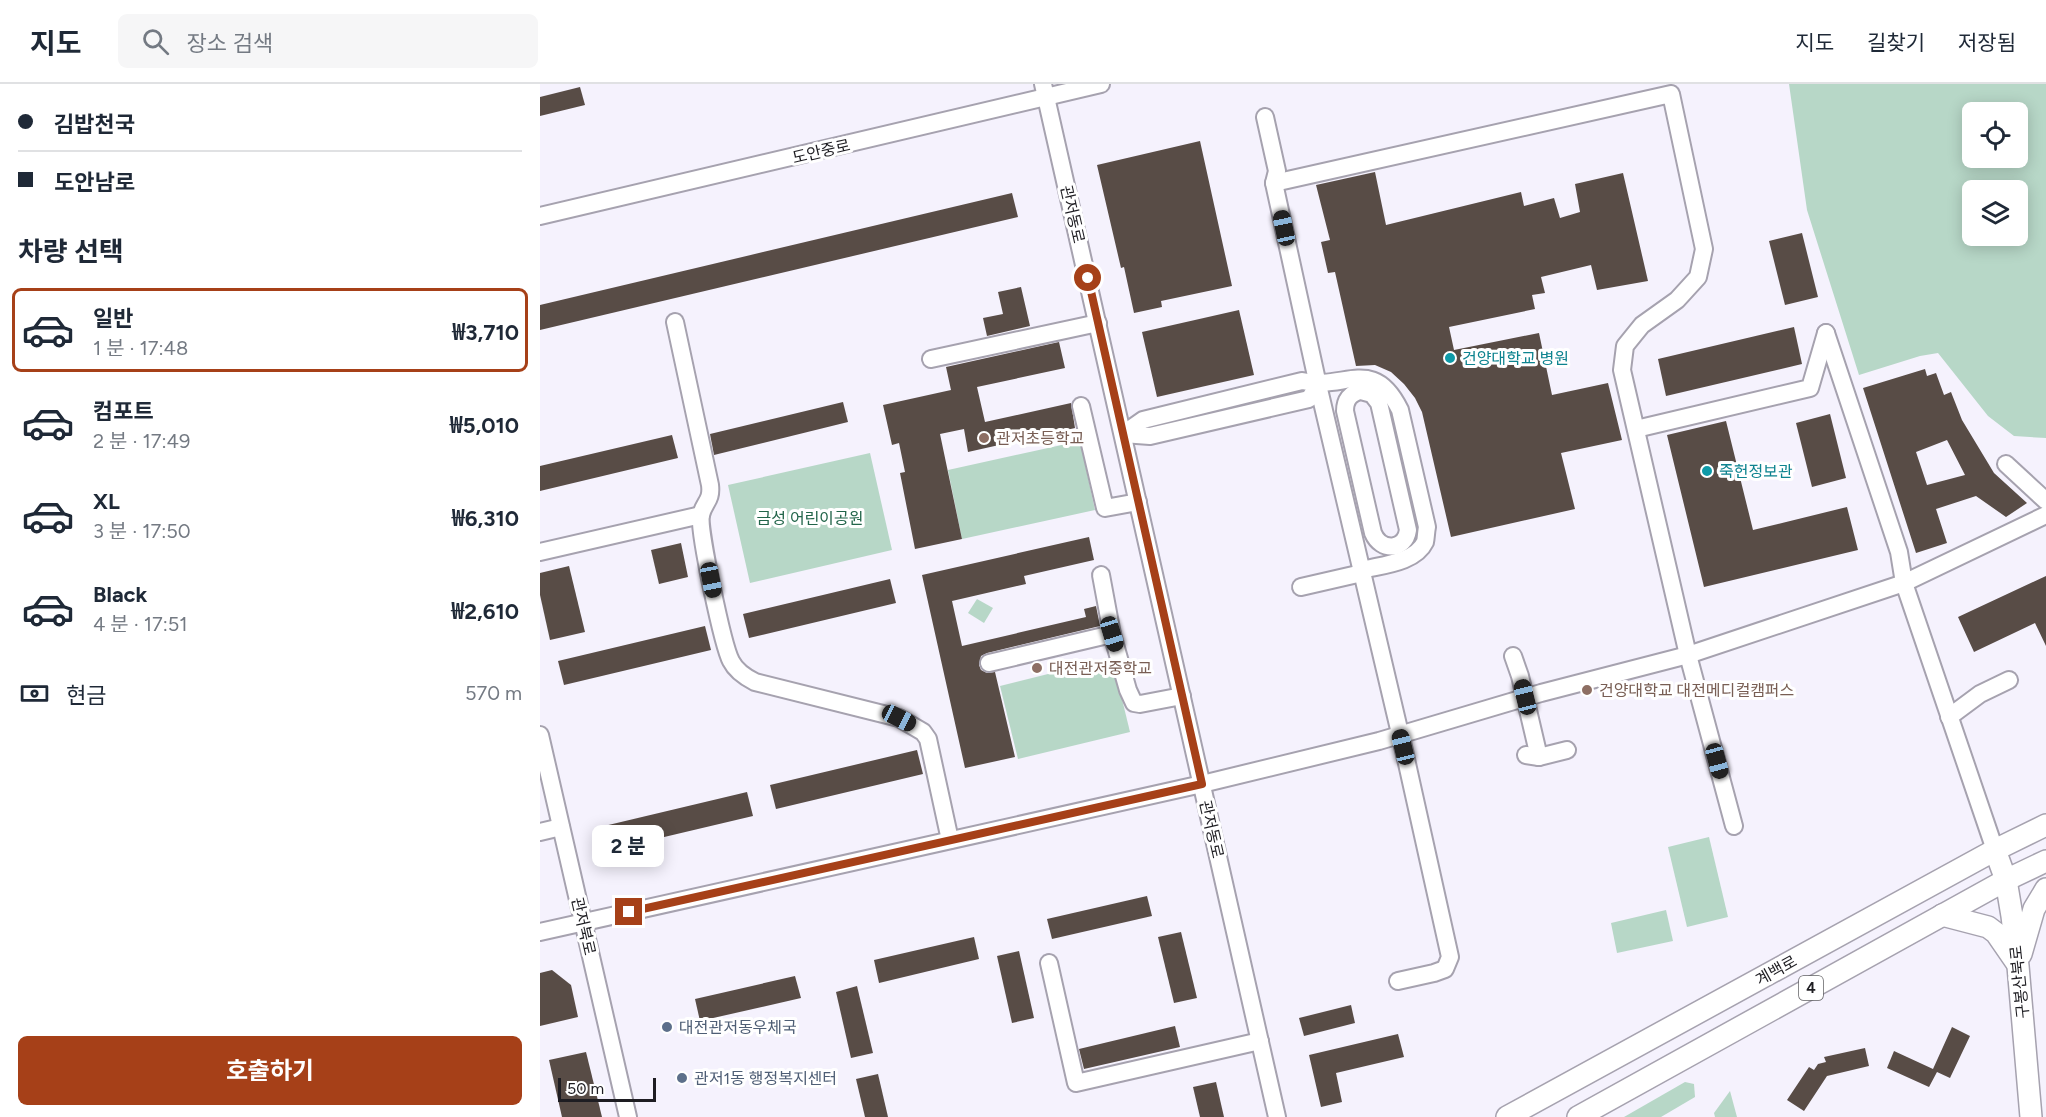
<!DOCTYPE html>
<html lang="ko">
<meta charset="utf-8">
<style>
:root{--surface:#fff;--page:#f6f6f7;--text:#1f2937;--muted:#747a83;--line:#e0e1e3;--accent:#a64018}
body{margin:0;font-family:Figtree,"Noto Sans KR",sans-serif;background:var(--page);color:var(--text);height:100vh;display:flex;flex-direction:column;font-size:22px;white-space:nowrap}
*{box-sizing:border-box;margin:0}
p{font-size:20px;color:var(--muted)}
.icon{flex:none;width:33px;height:33px;fill:none;stroke:currentColor;stroke-width:2;stroke-linecap:round;stroke-linejoin:round}
.map{position:relative;flex:1;overflow:hidden}
.sheet{display:flex;flex-direction:column;background:var(--surface);width:540px}
.sheet>*{flex:none}
.hud{display:grid;align-content:center;height:132px;padding:0 18px;background:var(--surface)}
.controls{position:absolute;left:1422px;top:18px;display:grid;gap:12px}
.controls a{display:grid;place-items:center;width:66px;height:66px;border-radius:9px;background:var(--surface);box-shadow:0 3px 15px #0003;font-size:30px}
.scale{position:absolute;left:18px;bottom:15px;width:98px;box-sizing:border-box;padding-left:6px;border:3px solid #1e1d22;border-top:0;font-size:16px;line-height:21px;white-space:nowrap;color:#1e1d22;-webkit-text-stroke:4px #fff;paint-order:stroke}
.end{position:absolute;width:27px;height:27px;margin:-14px;border:8px solid #a64018;background:#fff;box-shadow:0 0 0 3px #fff}
.from{border-radius:50%}
.bubble{position:absolute;height:42px;border-radius:9px;background:var(--surface);box-shadow:0 3px 15px #0003;font-size:20px;font-weight:700;line-height:42px;text-align:center}
.car{position:absolute;width:18px;height:36px;margin:-18px -9px;border-radius:8px;box-shadow:0 0 4px 2px #0007;background:linear-gradient(#222 24%,#8ab4d8 0 40%,#222 0 76%,#8ab4d8 0 86%,#222 0)}
.hud b{display:flex;align-items:center;gap:21px;height:57px;font-size:22px}
.hud b+b{border-top:2px solid var(--line)}
.hud i{width:15px;height:15px;background:var(--text)}
ul{padding:0;list-style:none}
li{display:flex;align-items:center;gap:18px;height:84px;margin:0 12px 9px;padding:0 6px;border:3px solid transparent;border-radius:9px}
li div{flex:1}
li b{display:block;font-size:22px}
li em{font-style:normal;font-weight:700}
li.active{border-color:var(--accent)}
li>.icon{width:54px;height:54px;stroke-width:1.5}
h2{padding:0 18px;font-size:27px;line-height:72px}
.pay{display:flex;align-items:center;gap:15px;height:66px;padding:0 18px;font-size:22px}
.pay p{margin-inline-start:auto}
.button{display:flex;gap:12px;margin-top:auto;padding:12px 18px}
.button a{flex:1;height:69px;border-radius:9px;background:var(--accent);color:#fff;font-size:24px;font-weight:700;line-height:69px;text-align:center}
header{display:flex;align-items:center;gap:36px;box-sizing:border-box;height:84px;padding:0 30px;background:var(--surface);border-bottom:2px solid var(--line)}
header strong{font-size:28px}
nav{display:flex;gap:33px;margin-inline-start:auto;font-size:21px}
.search{width:420px;height:54px;background:var(--page);display:flex;align-items:center;gap:15px;box-sizing:border-box;padding:0 21px;border-radius:9px;color:var(--muted);font-size:22px}
main{display:flex;flex:1;min-height:0}
.map>svg:first-child{display:block}
</style>
<header>
<strong>지도</strong>
<div class="search"><svg class="icon" aria-label="search" viewBox="0 0 24 24"><circle cx="10" cy="10" r="6"/><path d="M15 15l6 6"/></svg>장소 검색</div>
<nav><a>지도</a><a>길찾기</a><a>저장됨</a></nav>
</header>
<main>
<section class="sheet">
<div class="hud">
<b><i class="from"></i>김밥천국</b>
<b><i></i>도안남로</b>
</div>
<h2>차량 선택</h2>
<ul>
<li class="active"><svg class="icon" aria-label="car" viewBox="0 0 24 24"><path d="M5 17H2v-5l4-1 3-4h7l3 4 3 1v5h-3M9 17h6M6 11h13"/><circle cx="7" cy="17" r="2"/><circle cx="17" cy="17" r="2"/></svg><div><b>일반</b><p>1 분 · 17:48</p></div><em>₩3,710</em></li>
<li><svg class="icon" aria-label="car" viewBox="0 0 24 24"><path d="M5 17H2v-5l4-1 3-4h7l3 4 3 1v5h-3M9 17h6M6 11h13"/><circle cx="7" cy="17" r="2"/><circle cx="17" cy="17" r="2"/></svg><div><b>컴포트</b><p>2 분 · 17:49</p></div><em>₩5,010</em></li>
<li><svg class="icon" aria-label="car" viewBox="0 0 24 24"><path d="M5 17H2v-5l4-1 3-4h7l3 4 3 1v5h-3M9 17h6M6 11h13"/><circle cx="7" cy="17" r="2"/><circle cx="17" cy="17" r="2"/></svg><div><b>XL</b><p>3 분 · 17:50</p></div><em>₩6,310</em></li>
<li><svg class="icon" aria-label="car" viewBox="0 0 24 24"><path d="M5 17H2v-5l4-1 3-4h7l3 4 3 1v5h-3M9 17h6M6 11h13"/><circle cx="7" cy="17" r="2"/><circle cx="17" cy="17" r="2"/></svg><div><b>Black</b><p>4 분 · 17:51</p></div><em>₩2,610</em></li>
</ul>
<div class="pay"><svg class="icon" aria-label="cash" viewBox="0 0 24 24"><path d="M3 7h18v10H3z"/><circle cx="12" cy="12" r="2"/></svg>현금<p>570 m</p></div>
<div class="button"><a>호출하기</a></div>
</section>
<div class="map">
<svg width="1506" height="1033" viewBox="0 0 1506 1033">
<rect width="100%" height="100%" fill="#f5f2fd"/>
<!-- green -->
<g fill="#b7d7c7" fill-rule="evenodd">
<path d="M1249,0H1506V354L1474,352L1448,332L1398,269L1380,272L1319,291L1267,126ZM1432,28H1478V74H1432ZM1432,106H1478V152H1432Z"/>
<polygon points="540,357 555,426 422,455 408,386"/>
<polygon points="330,369 352,466 210,499 188,401"/>
<polygon points="437,515 453,524 444,539 428,529"/>
<polygon points="572,574 590,648 478,675 460,602"/>
<polygon points="1169,753 1188,833 1147,843 1128,763"/>
<polygon points="1126,826 1133,857 1077,869 1071,839"/>
<polygon points="1145,998 1154,1000 1155,1013 1121,1033 1084,1033"/>
<polygon points="1190,1007 1197,1033 1175,1033 1174,1029"/>
</g>
<!-- building -->
<g fill="#584c46" fill-rule="evenodd">
<polygon points="40,3 45,21 0,32 0,13"/>
<polygon points="660,57 692,202 621,217 622,223 594,229 584,183 581,184 557,81"/>
<polygon points="835,88 846,141 981,108 984,122 1014,114 1020,134 1040,128 1035,100 1083,89 1108,197 1057,206 1051,181 1001,193 1005,209 992,211 995,225 909,243 914,266 999,249 1012,311 1068,299 1082,356 1021,369 1035,425 911,453 882,328 875,314 864,300 851,288 835,281 816,282 795,188 788,189 781,158 790,156 776,101"/>
<polygon points="472,109 478,133 0,246 0,221"/>
<polygon points="1262,149 1278,213 1245,221 1229,157"/>
<polygon points="481,203 490,242 447,252 443,234 463,230 458,208"/>
<polygon points="699,226 714,291 617,313 602,248"/>
<polygon points="1254,243 1262,280 1126,312 1118,275"/>
<polygon points="519,258 525,284 437,303 445,338 531,319 535,344 428,368 424,345 400,350 422,455 375,465 360,389 365,388 359,359 352,361 343,321 411,306 406,283"/>
<path d="M1385,285L1387,292L1396,289L1404,311L1411,308L1422,336L1454,389L1487,419L1466,433L1436,412L1396,425L1407,459L1376,469L1323,304ZM1407,356L1425,391L1387,401L1376,368Z"/>
<polygon points="303,318 308,338 174,371 170,350"/>
<polygon points="1290,330 1306,394 1272,403 1256,339"/>
<polygon points="1186,337 1213,446 1307,423 1318,466 1164,503 1127,351"/>
<polygon points="132,351 138,374 0,407 0,382"/>
<polygon points="549,453 554,476 484,492 486,500 412,517 422,562 546,533 544,525 556,522 560,542 447,569 441,572 439,581 441,586 447,589 455,588 475,673 425,684 382,491"/>
<polygon points="141,459 148,493 119,500 111,466"/>
<polygon points="29,482 45,548 10,556 0,511 0,489"/>
<polygon points="1506,492 1506,562 1495,539 1434,568 1418,533"/>
<polygon points="350,495 356,519 209,554 203,530"/>
<polygon points="165,542 171,566 24,601 18,577"/>
<polygon points="377,666 383,690 236,725 230,701"/>
<polygon points="207,708 213,732 65,767 60,743"/>
<polygon points="607,812 612,832 512,855 507,835"/>
<polygon points="641,848 657,914 634,919 618,853"/>
<polygon points="434,853 439,875 339,899 334,876"/>
<polygon points="479,867 494,934 472,939 457,872"/>
<polygon points="12,886 31,901 38,933 0,942 0,889"/>
<polygon points="255,892 261,914 160,937 155,915"/>
<polygon points="317,902 333,969 311,974 296,908"/>
<polygon points="811,921 815,939 764,952 759,934"/>
<polygon points="635,942 640,963 544,985 539,965"/>
<polygon points="1412,943 1430,952 1410,994 1397,988 1389,1003 1347,984 1354,967 1393,985"/>
<polygon points="858,950 864,973 796,989 802,1018 781,1023 769,971"/>
<polygon points="1325,964 1329,982 1287,992 1264,1027 1247,1016 1269,983 1274,986 1278,980 1286,978 1284,973"/>
<polygon points="46,968 62,1033 22,1033 9,976"/>
<polygon points="338,990 348,1033 325,1033 316,995"/>
<polygon points="676,998 684,1033 660,1033 653,1003"/>
</g>
<g fill="none" stroke-linecap="round" stroke-linejoin="round">
<defs>
<g id="minor">
<polyline points="503,0 737,1033"/>
<polyline points="725,33 737,87 734,99 778,301 866,675 910,873 905,885 894,889 858,897"/>
<polyline points="734,99 1131,10 1164,165 1158,193 1137,216 1102,241 1085,262 1082,286 1148,571 1194,742"/>
<polyline points="0,132 561,0"/>
<path d="M135,238L170,401C172,417 164,418 161,431C158,445 183,562 191,577C196,587 205,593 215,598L359,634L383,648L388,655L410,756"/>
<polyline points="1286,249 1359,468 1364,499 1455,766"/>
<polyline points="391,275 558,239"/>
<path d="M821,307L832,310L839,319L868,446C865,467 841,468 833,449L805,327C805,316 810,309 821,307Z"/>
<polyline points="541,322 565,424 598,418"/>
<polyline points="1096,345 1270,304 1286,249"/>
<path d="M583,350L603,336L762,297C805,307 833,271 860,326L887,443C886,447 886,454 885,458C875,479 841,481 822,486"/>
<polyline points="583,350 610,352 769,315 778,301"/>
<polyline points="1466,380 1506,417"/>
<polyline points="0,468 161,431"/>
<polyline points="561,491 572,550"/>
<polyline points="761,503 822,489"/>
<polyline points="973,572 980,592 999,673"/>
<polyline points="449,579 572,550 588,606 594,619 600,620 642,612"/>
<polyline points="1409,633 1440,610 1469,596"/>
<polyline points="0,651 88,1033"/>
<polyline points="986,671 999,673 1027,666"/>
<polyline points="0,748 21,743"/>
<polyline points="0,848 662,700 839,657 1001,609 1148,571 1364,499 1506,431"/>
<polyline points="509,879 536,999 720,957"/>
</g>
<g id="major">
<polyline points="1455,766 1466,796 1472,832 1478,882 1491,1033"/>
<polyline points="1402,831 1448,843 1456,849 1476,878"/>
<polyline points="1481,870 1494,825 1506,805"/>
<polyline points="967,1033 1455,766 1506,741"/>
<polyline points="1038,1033 1466,796 1506,777"/>
</g>
</defs>
<!-- minor casing -->
<use href="#minor" stroke="#a6a2af" stroke-width="20"/>
<!-- major casing -->
<use href="#major" stroke="#a6a2af" stroke-width="24"/>
<!-- minor -->
<use href="#minor" stroke="#fff" stroke-width="16"/>
<!-- major -->
<use href="#major" stroke="#fff" stroke-width="21"/>
</g>
<g fill="none" stroke-linecap="round" stroke-linejoin="round">
<!-- route -->
<polyline stroke="#a64018" stroke-width="8" points="89,828 662,700 548,194"/>
</g>
<!-- markers -->
<g fill="#0f9aa8" stroke="#fff" stroke-width="2">
<circle cx="910" cy="274" r="6"/>
<circle cx="1167" cy="387" r="6"/>
</g>
<g fill="#8d6e63" stroke="#fff" stroke-width="2">
<circle cx="444" cy="354" r="6"/>
<circle cx="497" cy="584" r="6"/>
<circle cx="1047" cy="606" r="6"/>
</g>
<g fill="#5c6f8a" stroke="#fff" stroke-width="2">
<circle cx="127" cy="943" r="6"/>
<circle cx="142" cy="994" r="6"/>
</g>
<g text-anchor="middle" stroke-width="6" stroke-linejoin="round" paint-order="stroke">
<!-- shield labels -->
<rect fill="#fff" stroke="#626164" stroke-width="1.5" x="1259" y="892" width="24" height="24" rx="4.5"/>
<g font-size="15" font-weight="bold" fill="#1e1d22">
<text x="1271" y="909">4</text>
</g>
<!-- street labels -->
<g font-size="16" fill="#1e1d22" stroke="#fff">
<text transform="translate(281 67) rotate(-13)" y="6">도안중로</text>
<text transform="translate(533 130) rotate(77)" y="6">관저동로</text>
<text transform="translate(672 745) rotate(77)" y="6">관저동로</text>
<text transform="translate(44 842) rotate(77)" y="6">관저북로</text>
<text transform="translate(1236 886) rotate(-29)" y="6">계백로</text>
<text transform="translate(1479 898) rotate(-96)" y="6">구봉산북로</text>
</g>
<!-- culture labels -->
<g font-size="16" fill="#0d838f" stroke="#fff" text-anchor="start">
<text x="922" y="280">건양대학교 병원</text>
<text x="1179" y="393">죽헌정보관</text>
</g>
<!-- education labels -->
<g font-size="16" fill="#785e54" stroke="#fff" text-anchor="start">
<text x="456" y="360">관저초등학교</text>
<text x="509" y="590">대전관저중학교</text>
<text x="1059" y="612">건양대학교 대전메디컬캠퍼스</text>
</g>
<!-- park labels -->
<g font-size="16" fill="#22654a" stroke="#fff">
<text x="270" y="440">금성 어린이공원</text>
</g>
<!-- service labels -->
<g font-size="16" fill="#4e5e75" stroke="#fff" text-anchor="start">
<text x="139" y="949">대전관저동우체국</text>
<text x="154" y="1000">관저1동 행정복지센터</text>
</g>
</g>
</svg>
<div class="controls">
<a><svg class="icon" aria-label="locate" viewBox="0 0 24 24"><circle cx="12" cy="12" r="6"/><path d="M12 2v4M12 18v4M2 12h4M18 12h4"/></svg></a>
<a><svg class="icon" aria-label="layers" viewBox="0 0 24 24"><path d="M12 4l9 5-9 5-9-5zM3 14l9 5 9-5"/></svg></a>
</div>
<div class="scale">50 m</div>
<i class="end from" style="left:548px;top:194px"></i>
<i class="end" style="left:89px;top:828px"></i>
<div class="bubble" style="left:52px;top:741px;width:72px">2 분</div>
<i class="car" style="left:744px;top:144px;rotate:348deg"></i>
<i class="car" style="left:171px;top:496px;rotate:169deg"></i>
<i class="car" style="left:572px;top:550px;rotate:163deg"></i>
<i class="car" style="left:985px;top:613px;rotate:346deg"></i>
<i class="car" style="left:359px;top:634px;rotate:117deg"></i>
<i class="car" style="left:863px;top:663px;rotate:346deg"></i>
<i class="car" style="left:1177px;top:677px;rotate:165deg"></i>
</div>
</main>
